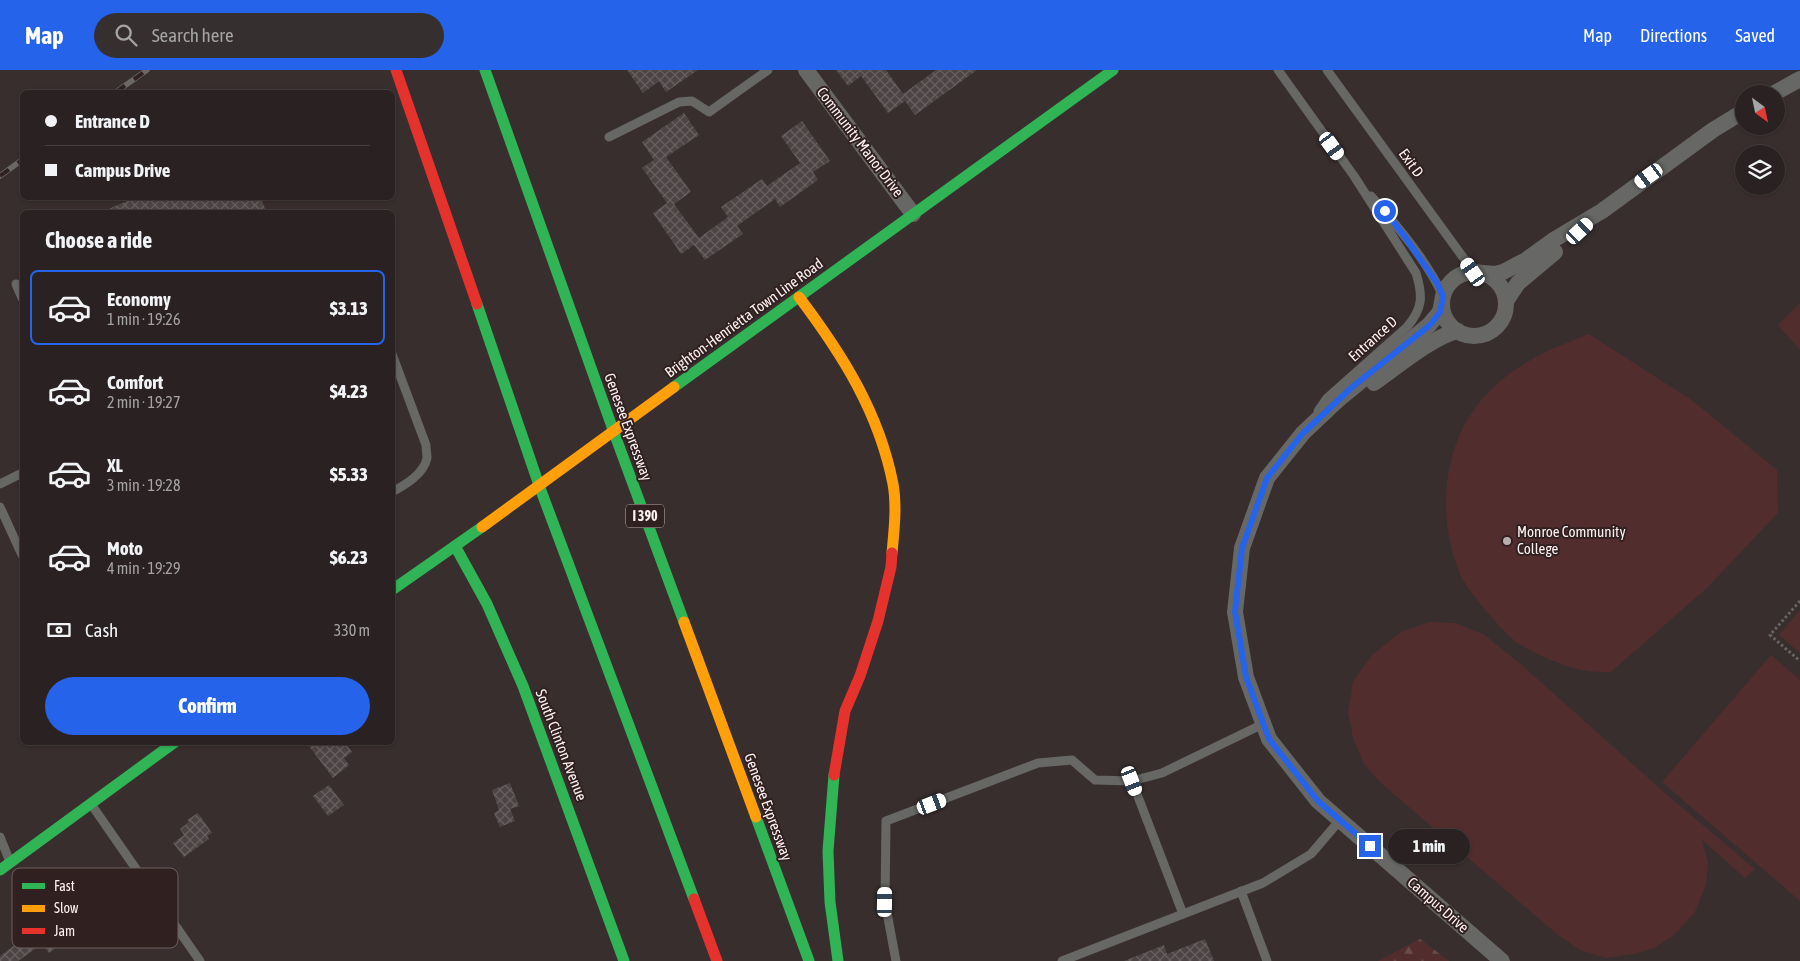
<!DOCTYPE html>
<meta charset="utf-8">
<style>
:root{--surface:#2a2222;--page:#362f2f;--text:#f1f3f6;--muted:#a5a4a5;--line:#463f40;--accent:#2563eb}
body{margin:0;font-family:"Asap Condensed",sans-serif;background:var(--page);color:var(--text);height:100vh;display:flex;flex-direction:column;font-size:19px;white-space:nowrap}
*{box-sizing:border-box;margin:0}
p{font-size:16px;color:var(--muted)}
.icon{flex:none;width:28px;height:28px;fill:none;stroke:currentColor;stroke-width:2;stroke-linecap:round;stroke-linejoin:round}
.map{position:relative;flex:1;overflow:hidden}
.drawer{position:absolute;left:20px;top:140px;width:375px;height:535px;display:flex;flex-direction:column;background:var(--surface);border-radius:8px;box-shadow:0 1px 4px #0004,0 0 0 1px var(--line)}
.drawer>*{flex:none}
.guide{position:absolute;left:20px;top:20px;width:375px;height:110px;border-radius:8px;box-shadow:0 1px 4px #0004,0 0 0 1px var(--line);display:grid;align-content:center;height:110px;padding:0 25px;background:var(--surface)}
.needle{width:32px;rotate:147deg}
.buttons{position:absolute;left:1735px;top:15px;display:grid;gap:10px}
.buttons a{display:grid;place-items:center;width:50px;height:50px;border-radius:50%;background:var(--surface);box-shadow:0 1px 4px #0004,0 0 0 1px var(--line);font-size:25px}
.end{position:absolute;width:22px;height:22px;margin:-11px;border:6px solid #2563eb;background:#fff;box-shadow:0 0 0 2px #fff}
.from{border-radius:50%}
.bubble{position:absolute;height:35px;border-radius:18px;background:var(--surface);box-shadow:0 1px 4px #0004,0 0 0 1px var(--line);font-size:16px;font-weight:800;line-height:35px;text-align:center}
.car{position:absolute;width:15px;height:30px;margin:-15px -8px;border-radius:6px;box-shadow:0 0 4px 1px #0007;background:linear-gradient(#fff 24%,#345 0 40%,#fff 0 76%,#345 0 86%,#fff 0)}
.guide b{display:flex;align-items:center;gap:18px;height:48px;font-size:19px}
.guide b+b{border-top:1px solid var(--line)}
.guide i{width:12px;height:12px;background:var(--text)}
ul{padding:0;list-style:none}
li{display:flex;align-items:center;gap:15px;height:75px;margin:0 10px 8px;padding:0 15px;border:2px solid transparent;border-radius:8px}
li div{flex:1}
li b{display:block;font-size:19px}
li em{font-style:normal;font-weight:800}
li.on{border-color:var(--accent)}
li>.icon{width:45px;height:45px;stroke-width:1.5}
h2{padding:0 25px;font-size:22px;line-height:60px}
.pay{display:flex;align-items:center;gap:12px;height:55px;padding:0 25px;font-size:19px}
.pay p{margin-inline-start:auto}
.primary-button{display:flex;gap:10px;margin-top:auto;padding:10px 25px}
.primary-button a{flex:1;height:58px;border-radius:30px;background:var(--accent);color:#fff;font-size:20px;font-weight:800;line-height:58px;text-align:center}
header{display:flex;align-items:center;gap:30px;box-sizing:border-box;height:70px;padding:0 25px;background:var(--accent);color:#fff}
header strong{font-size:24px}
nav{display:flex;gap:28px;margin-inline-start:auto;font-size:18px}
.search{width:350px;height:45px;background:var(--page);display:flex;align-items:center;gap:12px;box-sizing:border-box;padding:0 18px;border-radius:28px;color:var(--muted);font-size:19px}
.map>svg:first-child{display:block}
</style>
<header>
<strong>Map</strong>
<div class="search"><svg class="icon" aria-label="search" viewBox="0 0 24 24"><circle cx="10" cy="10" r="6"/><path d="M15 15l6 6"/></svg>Search here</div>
<nav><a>Map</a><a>Directions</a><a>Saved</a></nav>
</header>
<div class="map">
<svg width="1800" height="891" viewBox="0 0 1800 891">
<defs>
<pattern id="forest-firs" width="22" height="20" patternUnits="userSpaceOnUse" patternTransform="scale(1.25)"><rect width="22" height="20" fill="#512d2e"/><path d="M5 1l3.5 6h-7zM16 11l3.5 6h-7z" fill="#6b4c4d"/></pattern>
<pattern id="building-cross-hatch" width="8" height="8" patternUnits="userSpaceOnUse" patternTransform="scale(1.25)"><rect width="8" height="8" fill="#4d4545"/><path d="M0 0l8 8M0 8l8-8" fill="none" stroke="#686060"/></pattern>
</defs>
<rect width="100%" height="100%" fill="#382e2e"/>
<!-- forest -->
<polygon fill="url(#forest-firs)" points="1420,869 1449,891 1378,891"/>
<!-- garden -->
<g fill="#512d2e">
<polygon points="1800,233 1800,280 1778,255"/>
<path d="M1589,264L1693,331L1777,400L1778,443L1707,518L1611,602C1602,602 1591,602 1581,600C1566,597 1527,581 1515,571C1502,561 1466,519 1460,504C1438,452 1441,383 1476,337C1504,299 1546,280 1589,264Z"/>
<polygon points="1800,540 1800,583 1779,565"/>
<polygon points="1429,552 1455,553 1483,564 1523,596 1665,723 1755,799 1745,808 1702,770 1708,793 1706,815 1695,842 1674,865 1654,878 1634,884 1606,888 1580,880 1558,865 1381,713 1364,694 1353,668 1348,642 1353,611 1372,585 1401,562"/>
<polygon points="1771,585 1800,610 1800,831 1662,712"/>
</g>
<!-- building -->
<g fill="url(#building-cross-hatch)">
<polygon points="627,0 698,0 666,22 659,11 643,23"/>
<polygon points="836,0 886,0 903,24 936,0 977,0 915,45 905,31 888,43 861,6 848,16"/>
<polygon points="684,43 699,65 666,87 691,122 674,134 699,168 728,147 721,137 762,109 767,116 800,93 781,66 802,51 830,91 813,102 818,110 780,137 775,129 737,156 743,164 705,190 694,175 681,184 653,143 667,133 642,98 654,90 642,72"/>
<polygon points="134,128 260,128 267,142 102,142"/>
<polygon points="306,672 344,672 352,682 344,688 349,695 333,708"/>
<polygon points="510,713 519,736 510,739 515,751 500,757 494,743 499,740 492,720"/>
<polygon points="329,715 344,735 328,746 313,726"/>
<polygon points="198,743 212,763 207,766 209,769 184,787 173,773 184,765 180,759 189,752 187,750"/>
<polygon points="53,847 60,856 70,850 79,862 49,883 42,874 18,891 0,891 0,886"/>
<polygon points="1205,869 1214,891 1124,891 1164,875 1167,884"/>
</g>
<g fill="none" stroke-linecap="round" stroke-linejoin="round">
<!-- path -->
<polyline stroke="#686565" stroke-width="3" stroke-dasharray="2.5 2.5" stroke-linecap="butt" points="1800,531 1770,565 1800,591"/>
<!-- lane -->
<g stroke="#676765" stroke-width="9">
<path d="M1278,0L1354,106L1416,203C1423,226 1423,238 1407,257L1327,328L1318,341"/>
<polyline points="1327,0 1473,201"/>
<polyline points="609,67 679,32 692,31 709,42 768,0"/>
<path d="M1371,126C1397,156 1426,189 1443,226"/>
<polyline points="16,214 22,228"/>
<path d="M392,284L426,375C426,379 427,384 427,388C424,404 405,415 392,422"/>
<polyline points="0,414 22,403"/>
<polyline points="0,437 22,485"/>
<polyline points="1132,711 1183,844"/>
<polyline points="91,734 200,891"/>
<polyline points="0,767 10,792"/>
<polyline points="1241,821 1267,891"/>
<polyline points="896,891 885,832 886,751 1038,693 1072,690 1095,710 1132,711 1162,703 1263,654"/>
<polyline points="1062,891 1263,813 1311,784 1340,750"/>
</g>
<!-- street -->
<g stroke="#676765" stroke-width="16">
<polyline points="806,0 913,144"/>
<polyline points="1773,24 1800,9"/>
<circle cx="1474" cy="234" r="32"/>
<polyline points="1483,203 1495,204 1503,202 1526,190 1555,169 1602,141 1713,60 1744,41"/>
<polyline points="1506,231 1518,213 1555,182"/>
<polyline points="1442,232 1440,242 1429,255 1339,329 1303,363 1267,408 1242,478 1235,542 1246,607 1269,669 1318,731 1502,891"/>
<path d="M1374,313C1394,299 1435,265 1458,261"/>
</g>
<!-- fast -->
<g stroke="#30b455" stroke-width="11">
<polyline points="485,0 616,368 684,552"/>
<polyline points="477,234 540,418 694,829"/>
<polyline points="674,317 1113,0"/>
<polyline points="455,476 487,534 523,616 624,891"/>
<polyline points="392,520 482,457"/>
<polyline points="834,705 828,781 830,832 838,891"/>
<polyline points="756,747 809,891"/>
<polyline points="0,800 175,672"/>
</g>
<!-- slow -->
<g stroke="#ff9f0a" stroke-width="11">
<path d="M799,227C842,284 879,342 893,414C897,436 894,461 892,483"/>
<polyline points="684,552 756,747"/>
</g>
<!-- jam -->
<g stroke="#e5322d" stroke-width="11">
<polyline points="396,0 477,234"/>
<polyline points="834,705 845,641 860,606 878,551 891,497 892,483"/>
<polyline points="694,829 717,891"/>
</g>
<defs>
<g id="rail">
<polyline points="116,22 147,0"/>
<polyline points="0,106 22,90"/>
</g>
</defs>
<!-- rail casing -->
<use href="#rail" stroke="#6b6766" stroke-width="5.5"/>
<!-- rail -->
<use href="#rail" stroke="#312020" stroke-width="4" stroke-dasharray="11" stroke-linecap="butt"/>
<!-- slow-bridge -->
<polyline stroke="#ff9f0a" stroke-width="11" points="482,457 674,317"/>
</g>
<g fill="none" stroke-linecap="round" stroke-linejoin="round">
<!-- route -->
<polyline stroke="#2563eb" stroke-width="6" points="1370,776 1318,731 1269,669 1246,607 1235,542 1242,478 1267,408 1303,363 1315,352 1351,318 1430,255 1440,242 1443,226 1437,213 1405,167 1385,141"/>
</g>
<!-- markers -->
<circle fill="#b8adad" stroke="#312020" stroke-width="2" cx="1507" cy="471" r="5"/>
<g text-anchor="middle" stroke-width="4" stroke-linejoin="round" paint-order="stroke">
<!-- shield labels -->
<rect fill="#312020" stroke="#c0b2b2" stroke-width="1" x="626" y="434.5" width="38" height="23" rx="4"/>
<g font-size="14" font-weight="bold" fill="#fdf1f1">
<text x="645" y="451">I 390</text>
</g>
<!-- street labels -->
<g font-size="15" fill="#fdf1f1" stroke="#312020">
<text transform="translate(860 72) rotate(53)" y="5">Community Manor Drive</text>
<text transform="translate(1411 93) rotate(54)" y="5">Exit D</text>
<text transform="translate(744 248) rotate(-36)" y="5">Brighton-Henrietta Town Line Road</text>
<text transform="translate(1373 269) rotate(-42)" y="5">Entrance D</text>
<text transform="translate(628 357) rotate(70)" y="5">Genesee Expressway</text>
<text transform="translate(561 675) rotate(69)" y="5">South Clinton Avenue</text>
<text transform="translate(768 737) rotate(70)" y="5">Genesee Expressway</text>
<text transform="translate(1438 835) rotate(41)" y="5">Campus Drive</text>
</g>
<!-- poi labels -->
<g font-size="15" fill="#fdf1f1" stroke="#312020" text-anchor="start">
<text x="1517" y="467">Monroe Community<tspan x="1517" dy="17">College</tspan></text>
</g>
</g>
<!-- legend -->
<rect x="12" y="798" width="166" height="80" rx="8" fill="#312020" stroke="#6e5f5f" stroke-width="1"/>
<rect x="22" y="813" width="23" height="6" fill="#30b455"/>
<rect x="22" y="835" width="23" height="7" fill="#ff9f0a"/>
<rect x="22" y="858" width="23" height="6" fill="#e5322d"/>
<g font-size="14" fill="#fdf1f1">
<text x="54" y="821">Fast</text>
<text x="54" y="843">Slow</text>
<text x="54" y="866">Jam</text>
</g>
</svg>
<div class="buttons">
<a><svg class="needle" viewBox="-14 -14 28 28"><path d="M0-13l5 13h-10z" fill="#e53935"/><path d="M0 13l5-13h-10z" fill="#a5a4a5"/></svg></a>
<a><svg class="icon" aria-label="layers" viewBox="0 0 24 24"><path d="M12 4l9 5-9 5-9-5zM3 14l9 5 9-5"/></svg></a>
</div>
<i class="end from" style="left:1385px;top:141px"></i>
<i class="end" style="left:1370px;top:776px"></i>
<div class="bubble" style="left:1388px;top:759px;width:82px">1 min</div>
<i class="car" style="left:1332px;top:76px;rotate:144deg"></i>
<i class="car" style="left:1649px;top:106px;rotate:234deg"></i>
<i class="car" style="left:1580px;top:161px;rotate:47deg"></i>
<i class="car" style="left:1473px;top:202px;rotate:325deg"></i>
<i class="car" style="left:1132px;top:711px;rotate:159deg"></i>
<i class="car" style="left:932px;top:734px;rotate:69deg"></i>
<i class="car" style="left:885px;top:832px;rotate:1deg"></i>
<div class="guide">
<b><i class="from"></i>Entrance D</b>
<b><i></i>Campus Drive</b>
</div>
<section class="drawer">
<h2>Choose a ride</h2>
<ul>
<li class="on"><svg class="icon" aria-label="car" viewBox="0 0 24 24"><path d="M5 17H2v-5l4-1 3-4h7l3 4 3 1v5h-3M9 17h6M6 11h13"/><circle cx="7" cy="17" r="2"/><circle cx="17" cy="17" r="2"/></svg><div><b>Economy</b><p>1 min · 19:26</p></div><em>$3.13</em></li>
<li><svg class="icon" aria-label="car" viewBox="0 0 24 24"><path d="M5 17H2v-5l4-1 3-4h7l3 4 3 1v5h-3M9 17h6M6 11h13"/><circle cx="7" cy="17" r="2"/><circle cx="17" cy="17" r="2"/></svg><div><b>Comfort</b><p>2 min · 19:27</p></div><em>$4.23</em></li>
<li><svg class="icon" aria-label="car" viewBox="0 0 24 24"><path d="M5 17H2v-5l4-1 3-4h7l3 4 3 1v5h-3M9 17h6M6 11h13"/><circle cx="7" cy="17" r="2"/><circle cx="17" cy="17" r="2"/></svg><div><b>XL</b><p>3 min · 19:28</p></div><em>$5.33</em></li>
<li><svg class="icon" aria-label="car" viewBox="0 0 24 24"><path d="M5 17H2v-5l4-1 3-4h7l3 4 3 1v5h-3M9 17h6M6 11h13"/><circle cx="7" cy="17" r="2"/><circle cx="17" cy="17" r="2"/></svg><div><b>Moto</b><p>4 min · 19:29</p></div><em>$6.23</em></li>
</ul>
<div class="pay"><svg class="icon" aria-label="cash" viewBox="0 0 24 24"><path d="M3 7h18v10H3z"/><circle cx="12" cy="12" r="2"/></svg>Cash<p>330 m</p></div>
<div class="primary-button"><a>Confirm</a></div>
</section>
</div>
